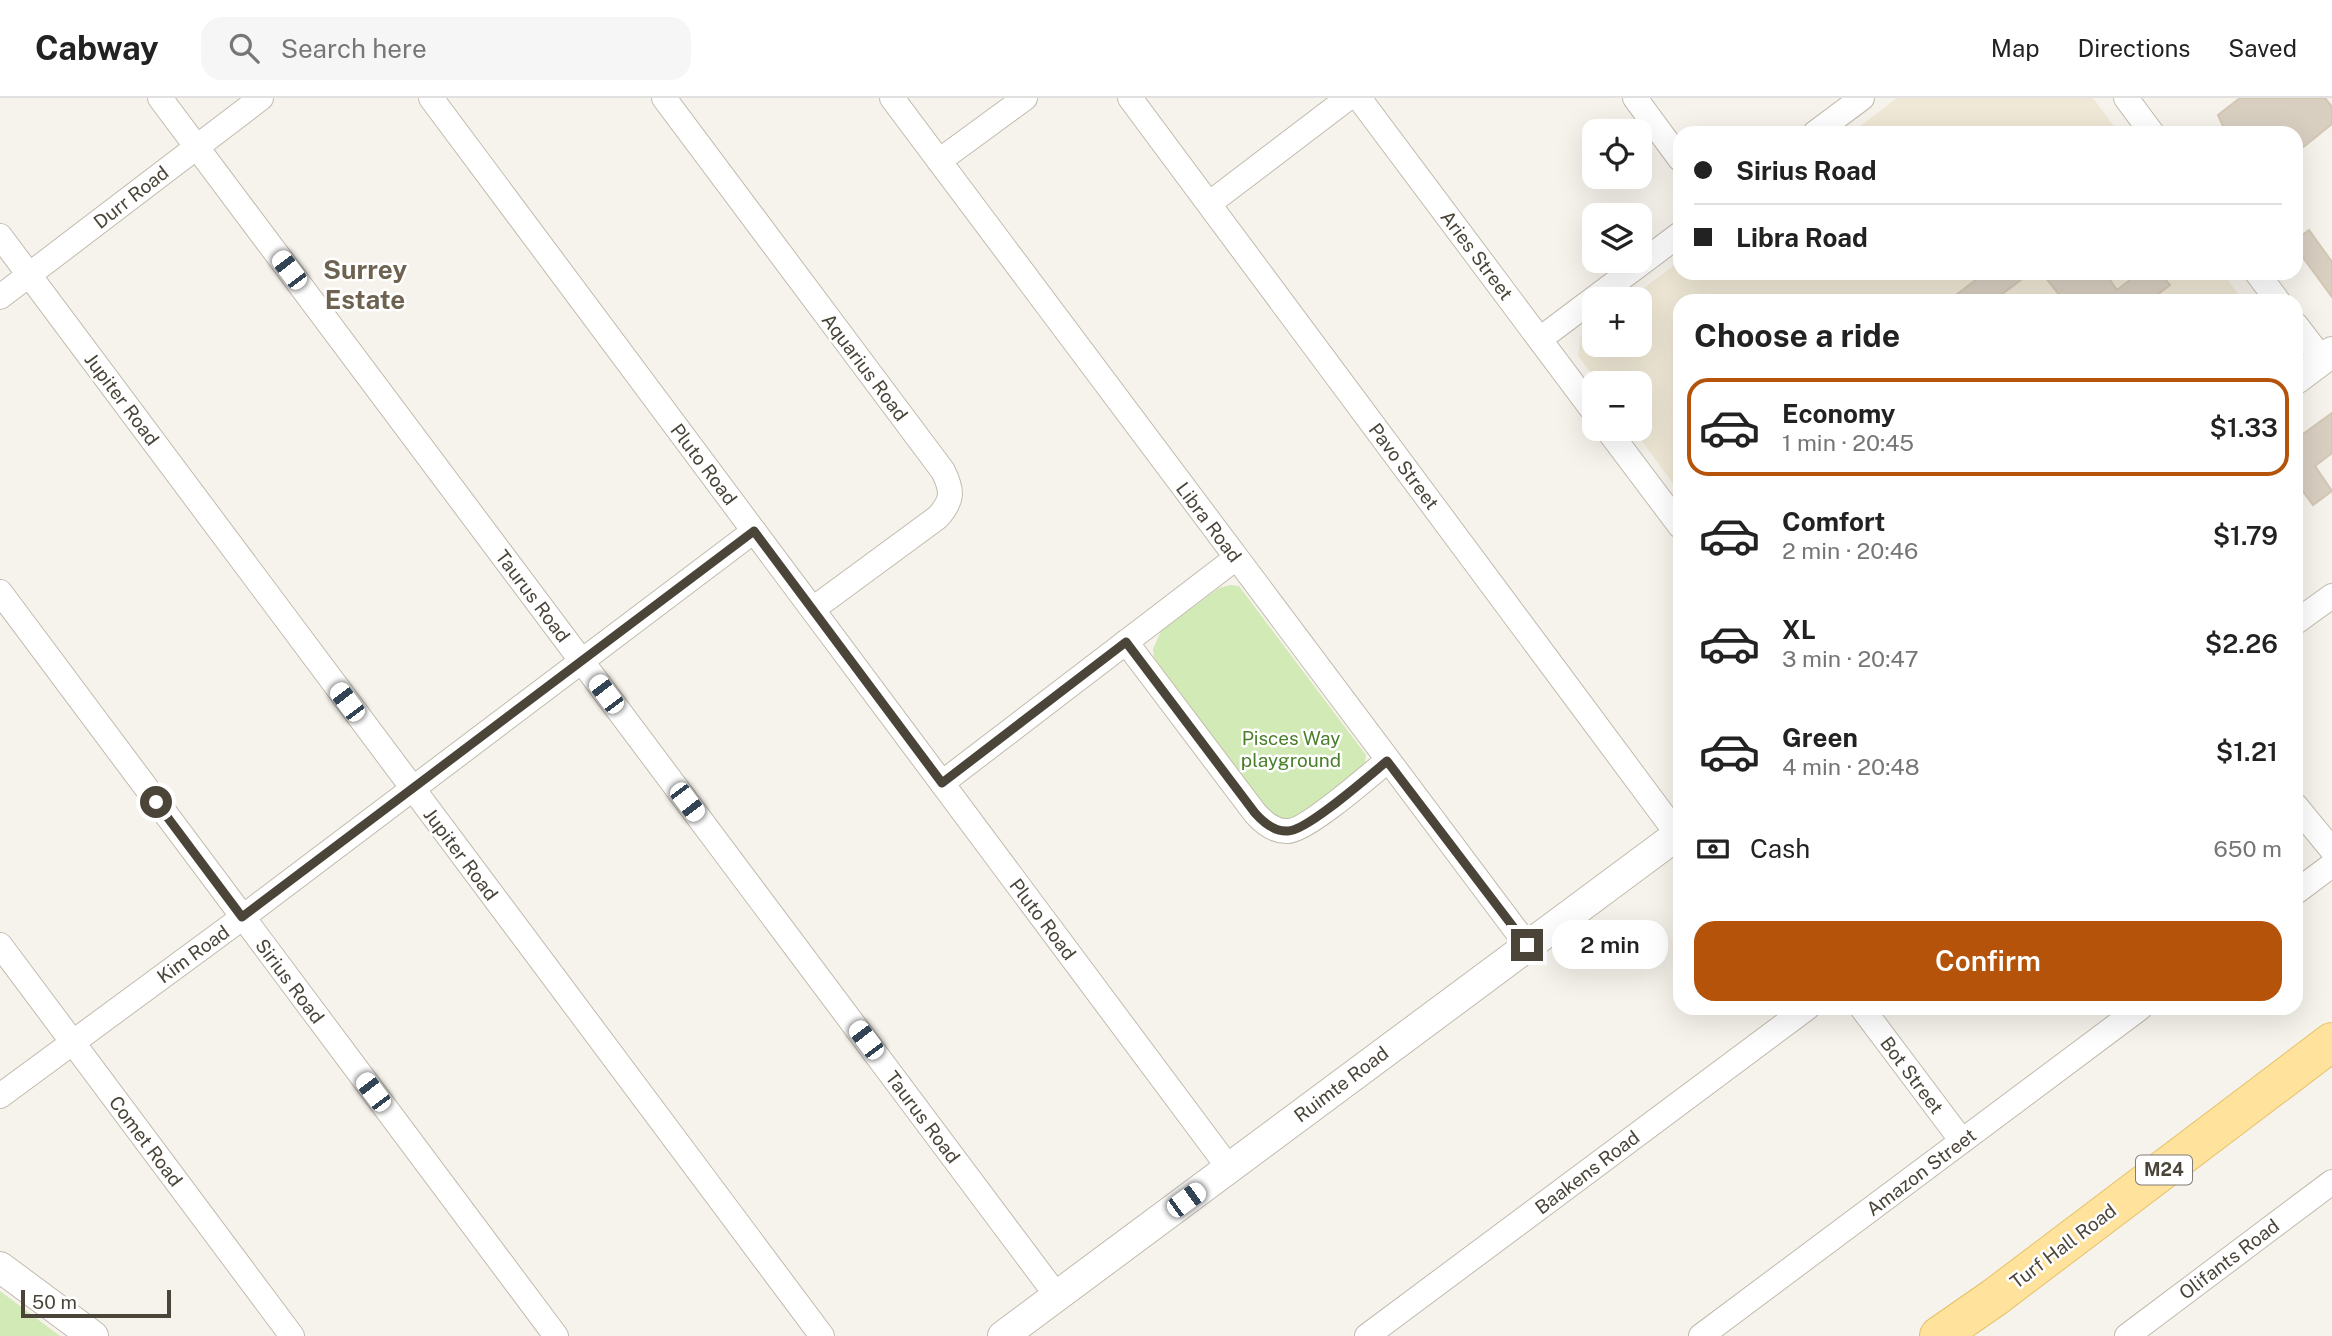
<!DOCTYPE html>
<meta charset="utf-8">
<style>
:root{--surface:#fff;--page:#f6f6f6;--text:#222;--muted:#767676;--line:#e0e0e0;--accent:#b45309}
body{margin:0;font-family:"Public Sans",sans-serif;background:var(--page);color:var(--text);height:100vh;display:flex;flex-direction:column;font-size:26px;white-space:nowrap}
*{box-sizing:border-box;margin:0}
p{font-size:23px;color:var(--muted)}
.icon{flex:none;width:38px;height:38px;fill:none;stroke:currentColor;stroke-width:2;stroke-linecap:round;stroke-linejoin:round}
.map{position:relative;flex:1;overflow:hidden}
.sheet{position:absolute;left:1673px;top:196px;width:630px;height:721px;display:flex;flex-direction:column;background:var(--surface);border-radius:21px;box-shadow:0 7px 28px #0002}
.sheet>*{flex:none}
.guide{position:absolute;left:1673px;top:28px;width:630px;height:154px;border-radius:21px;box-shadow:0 7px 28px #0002;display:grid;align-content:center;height:154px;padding:0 21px;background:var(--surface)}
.fabs{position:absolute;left:1582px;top:21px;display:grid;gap:14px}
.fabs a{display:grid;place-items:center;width:70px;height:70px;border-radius:14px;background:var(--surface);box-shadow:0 7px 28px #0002;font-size:35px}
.scale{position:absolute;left:21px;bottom:18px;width:150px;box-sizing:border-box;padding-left:7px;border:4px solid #4b4439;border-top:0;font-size:19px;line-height:24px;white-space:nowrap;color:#4b4439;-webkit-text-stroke:5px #fff;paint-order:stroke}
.end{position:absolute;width:32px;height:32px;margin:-16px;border:9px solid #4b4439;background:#fff;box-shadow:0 0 0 4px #fff}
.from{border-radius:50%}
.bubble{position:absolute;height:49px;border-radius:21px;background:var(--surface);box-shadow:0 7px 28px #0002;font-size:23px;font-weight:600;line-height:49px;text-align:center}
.car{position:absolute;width:21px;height:42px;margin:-21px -10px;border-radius:9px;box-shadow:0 0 5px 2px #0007;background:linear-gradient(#fff 24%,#345 0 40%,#fff 0 76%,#345 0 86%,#fff 0)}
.guide b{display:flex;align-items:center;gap:24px;height:66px;font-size:26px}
.guide b+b{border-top:2px solid var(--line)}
.guide i{width:18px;height:18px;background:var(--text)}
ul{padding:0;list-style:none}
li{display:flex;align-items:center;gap:21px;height:98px;margin:0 14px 10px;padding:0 7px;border:4px solid transparent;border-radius:21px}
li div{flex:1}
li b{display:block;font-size:26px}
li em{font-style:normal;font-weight:600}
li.current{border-color:var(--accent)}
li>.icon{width:63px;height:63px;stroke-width:1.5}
h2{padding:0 21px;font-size:32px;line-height:84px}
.pay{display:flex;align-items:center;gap:18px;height:77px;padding:0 21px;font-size:26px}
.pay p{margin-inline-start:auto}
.action{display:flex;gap:14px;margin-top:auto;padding:14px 21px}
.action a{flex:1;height:80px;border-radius:21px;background:var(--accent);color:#fff;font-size:28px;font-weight:600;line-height:80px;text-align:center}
header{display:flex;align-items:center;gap:42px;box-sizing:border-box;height:98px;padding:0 35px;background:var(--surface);border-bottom:2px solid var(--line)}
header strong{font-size:33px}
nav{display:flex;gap:38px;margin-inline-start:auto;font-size:24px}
.search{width:490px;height:63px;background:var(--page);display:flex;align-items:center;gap:18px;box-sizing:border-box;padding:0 24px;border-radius:21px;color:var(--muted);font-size:26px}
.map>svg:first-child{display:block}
</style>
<header>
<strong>Cabway</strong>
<div class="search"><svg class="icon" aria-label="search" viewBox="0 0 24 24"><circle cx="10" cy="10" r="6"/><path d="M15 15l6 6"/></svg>Search here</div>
<nav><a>Map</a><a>Directions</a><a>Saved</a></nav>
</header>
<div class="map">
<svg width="2332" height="1238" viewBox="0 0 2332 1238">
<rect width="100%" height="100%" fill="#f6f3ec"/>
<!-- education -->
<g fill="#efe8d6">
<polygon points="1897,0 2093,0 2119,35 1851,35"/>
<polygon points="1680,163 1680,175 2223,175 2243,203 1680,203 1680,395 1633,331 1640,331 1640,285 1599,285 1578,258 1581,237 1594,227 1594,247 1640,247 1640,201 1629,201"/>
</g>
<!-- green -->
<g fill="#d2eab5">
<polygon points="1230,487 1239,488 1366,657 1365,666 1298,720 1279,721 1264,711 1154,560 1153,551 1161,533 1219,490"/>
<polygon points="0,1193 60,1238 0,1238"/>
</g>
<!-- building -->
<g fill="#d8cfc1" stroke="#d3c7b4" stroke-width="2">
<polygon points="2240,0 2325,0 2332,9 2332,26 2296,55 2296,35 2226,35 2218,17"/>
<polygon points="2309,132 2332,164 2332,199 2296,150 2296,142"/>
<polygon points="1985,175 2030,175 1993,203 1948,203"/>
<polygon points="2042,175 2105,175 2117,192 2139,175 2160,175 2170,187 2149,203 2064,203"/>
<polygon points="2332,315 2332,355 2315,368 2332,393 2313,407 2296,384 2296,341"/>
</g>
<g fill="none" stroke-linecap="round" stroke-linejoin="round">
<defs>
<g id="minor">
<polyline points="160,0 1057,1198"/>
<polyline points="431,0 1229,1070"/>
<path d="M664,0L943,373C953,393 953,402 938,419L813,511"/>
<polyline points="892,0 1527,847"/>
<polyline points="1130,0 1678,737"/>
<polyline points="1359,0 1594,314"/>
<polyline points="1635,0 1680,61"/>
<polyline points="2126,0 2152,35"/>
<polyline points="1815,35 1862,0"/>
<polyline points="939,63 1025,0"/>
<polyline points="1210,105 1348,0"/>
<polyline points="0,138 822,1238"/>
<polyline points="2257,175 2278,203"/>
<polyline points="0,199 261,0"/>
<polyline points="2296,227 2322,261"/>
<polyline points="1540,241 1680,136"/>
<polyline points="1607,331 1680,428"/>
<polyline points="0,494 556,1238"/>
<polyline points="2296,524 2332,498"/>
<path d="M1126,544L1255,715C1263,724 1275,734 1288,733C1306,733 1370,677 1387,663"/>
<polyline points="942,685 1236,460"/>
<polyline points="2296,708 2332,752"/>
<polyline points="2296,794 2332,767"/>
<polyline points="0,847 292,1238"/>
<polyline points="1862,910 1962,1043"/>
<polyline points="0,998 231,828 754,433"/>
<polyline points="1367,1238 1807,910"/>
<polyline points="1701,1238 2140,910"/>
<polyline points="2127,1238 2332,1084"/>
</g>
<g id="tertiary">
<polyline points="2296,281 2332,254"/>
<polyline points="0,1169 93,1238"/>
<polyline points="1003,1238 1680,735"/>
</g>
<polyline id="primary" points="1939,1238 1995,1199 2332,944"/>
</defs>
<!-- minor casing -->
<use href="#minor" stroke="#c2bbae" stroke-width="26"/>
<!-- tertiary casing -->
<use href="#tertiary" stroke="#c2bbae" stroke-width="32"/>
<!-- primary casing -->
<use href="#primary" stroke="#e6c16a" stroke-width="40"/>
<!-- minor -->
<use href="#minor" stroke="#fff" stroke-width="24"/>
<!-- tertiary -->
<use href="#tertiary" stroke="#fff" stroke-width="30"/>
<!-- primary -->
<use href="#primary" stroke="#ffe39c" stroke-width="38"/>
</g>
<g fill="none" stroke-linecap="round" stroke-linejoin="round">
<!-- route -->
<path stroke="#4b4439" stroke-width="9" d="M156,704L242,819L754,433L942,685L1126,544L1255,715C1263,724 1275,734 1288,733C1307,733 1370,677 1387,663L1527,847"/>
</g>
<g text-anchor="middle" stroke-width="5" stroke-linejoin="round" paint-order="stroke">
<!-- shield labels -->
<rect fill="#fff" stroke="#817c74" stroke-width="2" x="2136" y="1057.5" width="56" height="29" rx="5"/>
<g font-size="18" font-weight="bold" fill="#4b4439">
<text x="2164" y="1078">M24</text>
</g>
<!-- street labels -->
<g font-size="19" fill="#4b4439" stroke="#fff">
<text transform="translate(131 99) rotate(-38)" y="7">Durr Road</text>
<text transform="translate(1477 157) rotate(53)" y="7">Aries Street</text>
<text transform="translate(865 269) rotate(53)" y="7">Aquarius Road</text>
<text transform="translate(122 301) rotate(53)" y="7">Jupiter Road</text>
<text transform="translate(704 366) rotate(53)" y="7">Pluto Road</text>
<text transform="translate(1404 368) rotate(53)" y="7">Pavo Street</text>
<text transform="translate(1209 424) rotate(53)" y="7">Libra Road</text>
<text transform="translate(533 498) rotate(53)" y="7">Taurus Road</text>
<text transform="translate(461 756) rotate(53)" y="7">Jupiter Road</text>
<text transform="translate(1043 821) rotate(53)" y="7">Pluto Road</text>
<text transform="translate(193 856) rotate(-36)" y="7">Kim Road</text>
<text transform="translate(290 883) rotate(53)" y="7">Sirius Road</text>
<text transform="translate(1912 977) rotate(53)" y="7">Bot Street</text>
<text transform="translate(1341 986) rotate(-37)" y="7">Ruimte Road</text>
<text transform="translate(923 1019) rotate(53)" y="7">Taurus Road</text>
<text transform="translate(146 1043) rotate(53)" y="7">Comet Road</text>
<text transform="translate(1587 1074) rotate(-37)" y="7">Baakens Road</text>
<text transform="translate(1921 1074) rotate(-37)" y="7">Amazon Street</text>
<text transform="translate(2063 1148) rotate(-37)" y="7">Turf Hall Road</text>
<text transform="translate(2229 1161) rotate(-37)" y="7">Olifants Road</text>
</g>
<!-- park labels -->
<g font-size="19" fill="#4a7f2a" stroke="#fff">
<text x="1291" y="647">Pisces Way<tspan x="1291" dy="22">playground</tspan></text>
</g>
<!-- district labels -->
<g font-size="26" font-weight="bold" fill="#6e6250" stroke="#fff">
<text x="365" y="181">Surrey<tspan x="365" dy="30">Estate</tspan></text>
</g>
</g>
</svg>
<div class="fabs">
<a><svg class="icon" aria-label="locate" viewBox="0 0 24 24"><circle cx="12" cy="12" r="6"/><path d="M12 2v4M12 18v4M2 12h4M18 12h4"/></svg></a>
<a><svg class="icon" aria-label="layers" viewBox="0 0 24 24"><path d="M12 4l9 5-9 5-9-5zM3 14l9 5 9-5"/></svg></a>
<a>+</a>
<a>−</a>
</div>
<div class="scale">50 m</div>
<i class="end from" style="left:156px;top:704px"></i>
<i class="end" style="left:1527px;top:847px"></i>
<div class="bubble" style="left:1552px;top:822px;width:116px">2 min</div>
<i class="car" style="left:289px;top:172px;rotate:323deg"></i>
<i class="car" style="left:606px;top:596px;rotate:323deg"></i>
<i class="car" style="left:347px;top:604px;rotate:323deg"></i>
<i class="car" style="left:687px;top:704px;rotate:143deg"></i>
<i class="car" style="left:866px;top:942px;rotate:323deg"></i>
<i class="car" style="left:373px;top:994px;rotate:323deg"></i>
<i class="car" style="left:1186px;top:1102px;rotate:54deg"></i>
<div class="guide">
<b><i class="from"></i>Sirius Road</b>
<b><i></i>Libra Road</b>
</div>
<section class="sheet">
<h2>Choose a ride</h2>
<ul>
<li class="current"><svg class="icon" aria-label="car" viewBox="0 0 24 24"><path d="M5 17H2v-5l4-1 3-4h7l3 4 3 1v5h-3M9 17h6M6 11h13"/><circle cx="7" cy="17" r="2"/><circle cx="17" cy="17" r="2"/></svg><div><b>Economy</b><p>1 min · 20:45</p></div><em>$1.33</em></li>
<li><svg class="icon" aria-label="car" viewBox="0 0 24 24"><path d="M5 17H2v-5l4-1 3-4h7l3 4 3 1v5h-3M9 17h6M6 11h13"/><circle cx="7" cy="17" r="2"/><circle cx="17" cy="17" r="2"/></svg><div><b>Comfort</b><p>2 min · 20:46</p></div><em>$1.79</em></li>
<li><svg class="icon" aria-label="car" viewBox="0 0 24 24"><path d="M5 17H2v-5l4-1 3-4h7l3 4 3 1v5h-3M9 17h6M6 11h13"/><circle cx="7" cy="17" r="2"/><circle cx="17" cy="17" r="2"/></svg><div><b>XL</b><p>3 min · 20:47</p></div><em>$2.26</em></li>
<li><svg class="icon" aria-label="car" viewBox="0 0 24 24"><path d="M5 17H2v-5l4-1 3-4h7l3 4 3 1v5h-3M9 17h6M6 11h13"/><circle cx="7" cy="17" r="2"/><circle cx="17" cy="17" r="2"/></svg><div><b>Green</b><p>4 min · 20:48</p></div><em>$1.21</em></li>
</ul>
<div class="pay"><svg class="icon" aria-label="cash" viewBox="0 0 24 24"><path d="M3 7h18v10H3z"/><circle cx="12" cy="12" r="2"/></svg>Cash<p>650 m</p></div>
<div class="action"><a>Confirm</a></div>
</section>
</div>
